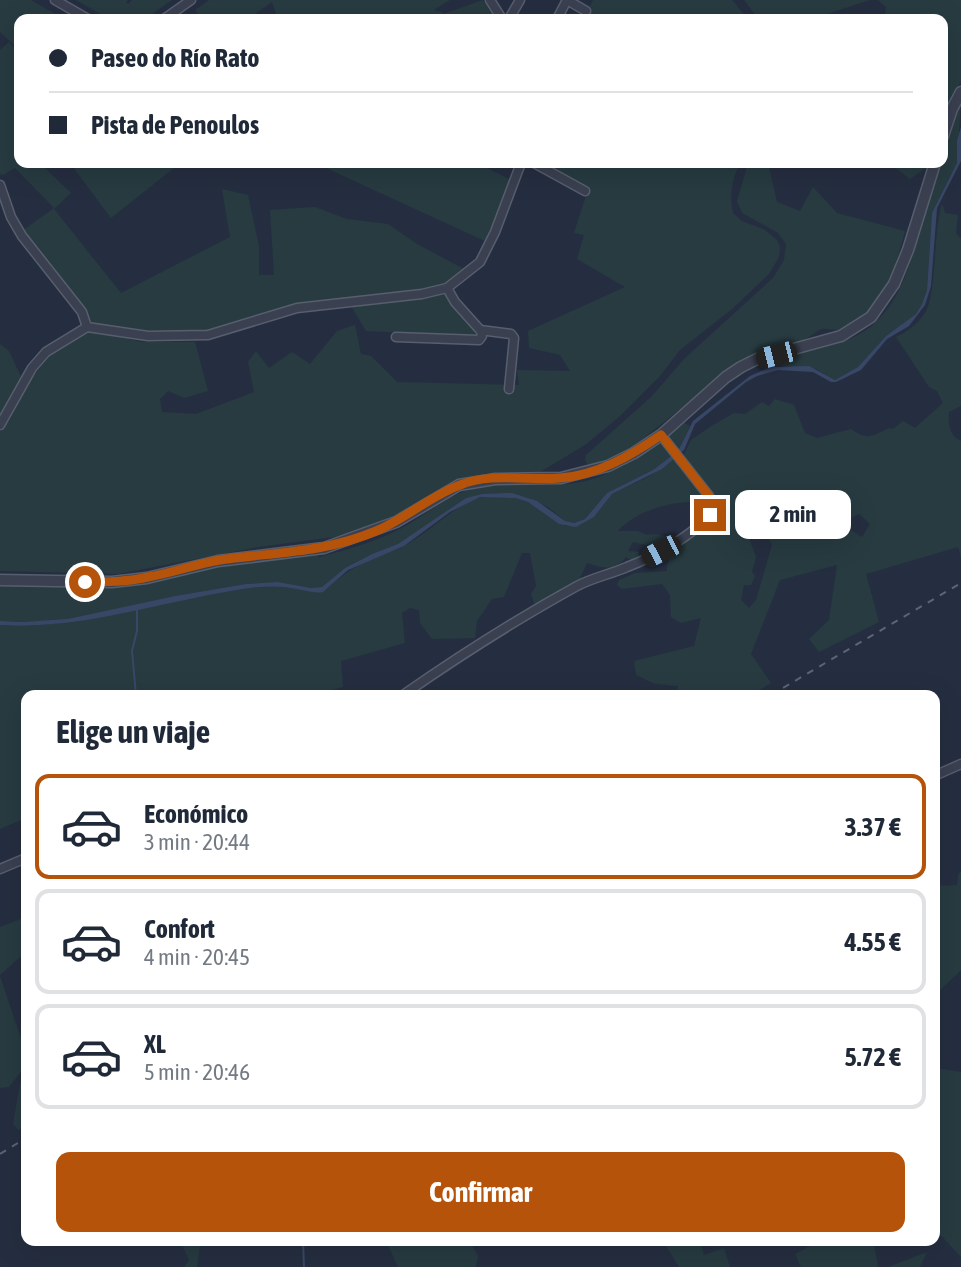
<!DOCTYPE html>
<html lang="es">
<meta charset="utf-8">
<style>
:root{--surface:#fff;--page:#f6f6f7;--text:#1f2937;--muted:#747a83;--line:#e0e1e3;--accent:#b45309}
body{margin:0;font-family:"Asap Condensed",sans-serif;background:var(--page);color:var(--text);height:100vh;display:flex;flex-direction:column;font-size:26px;white-space:nowrap}
*{box-sizing:border-box;margin:0}
p{font-size:23px;color:var(--muted)}
.icon{flex:none;width:38px;height:38px;fill:none;stroke:currentColor;stroke-width:2;stroke-linecap:round;stroke-linejoin:round}
.map{position:relative;flex:1;overflow:hidden}
.drawer{position:absolute;left:21px;top:690px;width:919px;height:556px;display:flex;flex-direction:column;background:var(--surface);border-radius:14px;box-shadow:0 7px 28px #0002}
.drawer>*{flex:none}
.hud{position:absolute;left:14px;top:14px;width:934px;height:154px;border-radius:14px;box-shadow:0 7px 28px #0002;display:grid;align-content:center;height:154px;padding:0 35px;background:var(--surface)}
.end{position:absolute;width:32px;height:32px;margin:-16px;border:9px solid #b45309;background:#fff;box-shadow:0 0 0 4px #fff}
.from{border-radius:50%}
.bubble{position:absolute;height:49px;border-radius:14px;background:var(--surface);box-shadow:0 7px 28px #0002;font-size:23px;font-weight:700;line-height:49px;text-align:center}
.car{position:absolute;width:21px;height:42px;margin:-21px -10px;border-radius:9px;box-shadow:0 0 5px 2px #0007;background:linear-gradient(#222 24%,#8ab4d8 0 40%,#222 0 76%,#8ab4d8 0 86%,#222 0)}
.hud b{display:flex;align-items:center;gap:24px;height:66px;font-size:26px}
.hud b+b{border-top:2px solid var(--line)}
.hud i{width:18px;height:18px;background:var(--text)}
ul{padding:0;list-style:none}
li{display:flex;align-items:center;gap:21px;height:105px;margin:0 14px 10px;padding:0 21px;border:4px solid var(--line);border-radius:14px}
li div{flex:1}
li b{display:block;font-size:26px}
li em{font-style:normal;font-weight:700}
li.selected{border-color:var(--accent)}
li>.icon{width:63px;height:63px;stroke-width:1.5}
h2{padding:0 35px;font-size:32px;line-height:84px}
.primary-button{display:flex;gap:14px;margin-top:auto;padding:14px 35px}
.primary-button a{flex:1;height:80px;border-radius:14px;background:var(--accent);color:#fff;font-size:28px;font-weight:700;line-height:80px;text-align:center}
.map>svg:first-child{display:block}
</style>
<div class="map">
<svg width="961" height="1267" viewBox="0 0 961 1267">
<rect width="100%" height="100%" fill="#252e40"/>
<!-- green -->
<g fill="#273b41" fill-rule="evenodd">
<polygon points="0,0 31,0 64,19 19,19 19,50 0,32"/>
<polygon points="76,0 128,0 126,2 128,4 132,0 172,0 145,19 109,19"/>
<polygon points="209,0 450,0 434,10 442,12 443,14 483,0 493,15 489,19 274,19 277,17 272,2 248,19 202,19 195,10"/>
<polygon points="593,0 732,0 748,19 583,19"/>
<polygon points="744,0 870,0 827,14 829,19 758,19"/>
<polygon points="878,0 961,0 961,81 949,102 943,118 943,19 884,19 886,7"/>
<polygon points="9,42 19,53 19,163 40,163 71,193 54,209 121,293 230,237 222,189 248,195 259,246 259,275 274,275 270,210 315,207 347,219 388,224 417,244 464,269 439,291 383,294 297,304 263,313 216,331 180,335 94,325 22,231 54,208 15,168 3,175 0,174 0,50"/>
<path d="M961,102L957,163L932,213L927,290L922,304L916,314L886,336L858,367L835,380L816,369L782,366L780,357C804,351 831,348 854,337C896,318 911,266 920,225C924,204 933,183 939,163H943V150Z"/>
<polygon points="70,163 178,163 179,164 111,218"/>
<polygon points="315,163 477,163 511,180 487,242"/>
<path d="M541,163H740C732,180 729,194 733,213L742,221L765,230L777,240L780,247L779,257L769,274L732,309L680,350L660,376L619,417L585,445L540,472L487,473L453,482L392,517L342,536L258,547L118,574L0,571V432L9,421L28,384L49,355L77,337L93,331L142,342H195L208,391L184,398L168,391L160,399L162,412L196,414L254,392L248,362L256,351L269,368L292,352L310,364L337,331L355,325L361,354L371,356L397,382L519,385L517,370L570,371L560,355L529,348L528,331L625,287L577,259L584,235L574,233L588,189Z"/>
<path d="M748,163H768L777,202L800,211L813,187L837,213L905,231C896,265 881,321 840,330C833,331 826,327 819,330C814,333 810,337 805,339C788,348 764,350 744,359L626,452L590,466L585,461L586,455L651,397L685,358L773,278L784,260L786,244L778,233L742,213L737,201Z"/>
<polygon points="889,163 928,163 926,168 910,179"/>
<path d="M942,204L945,213L958,215L956,233L961,239V406L949,412C948,423 949,436 961,441V557L958,547L866,574L879,622L819,652L809,639L829,620L837,565L780,580L751,654L771,683L751,695H677L678,686L655,684L636,675L634,661L694,646L701,618L681,623L671,617L670,595L662,584L622,589L617,585L619,580L635,573L667,571C667,536 724,535 715,500C712,488 691,467 683,456L691,440L713,425L734,413L745,414L762,402L769,406L775,399L794,405L805,433L817,438L851,429C868,441 872,436 889,428L893,429L903,421L915,428L943,403L937,391L929,387L896,337C908,331 917,325 925,313C937,294 933,232 942,204ZM859,514L870,524L862,537L851,530L845,537L832,528ZM745,517L761,524L772,545L756,600L749,608L741,600L744,585H751L755,576L752,572L756,557L749,538L738,536Z"/>
<polygon points="443,293 449,297 475,327 476,332 471,336 366,331 350,304"/>
<polygon points="0,344 9,351 22,379 0,417"/>
<path d="M681,421L690,426L678,451L653,470L607,493L585,519L574,523L565,521L548,507L525,497L482,494L466,498L398,545L372,554L345,568L322,587L311,588L278,582L246,584L175,596L68,620L22,622L0,621V584L50,586L315,554L319,557C347,550 374,542 400,529C425,516 447,495 475,488C503,481 532,483 560,484C606,485 650,450 681,421Z"/>
<path d="M674,458L709,500C701,504 696,501 688,502C664,503 632,514 618,531H638L647,535L655,534L675,538L662,546L660,543L646,545L633,542L628,551L639,552V558L632,561L626,557C614,572 603,568 587,563L580,578L535,606L531,594L536,586L530,553H522L504,597L492,599L477,621L475,638L432,639L420,623L419,610L410,608L402,613L405,643L341,661L343,687L313,695H26V821H19L0,829V625C76,630 148,603 222,592C241,590 261,585 280,586C294,587 309,590 323,592C340,577 353,566 376,557C386,552 396,551 406,545C446,522 477,476 530,503C543,510 553,520 566,526L594,517L612,494L650,476Z"/>
<polygon points="961,871 961,970 935,995 935,886 957,885 958,875"/>
<polygon points="26,917 26,952 0,975 0,927"/>
<polygon points="0,976 26,1053 26,1065 9,1087 0,1088"/>
<polygon points="935,1068 961,1072 961,1257 935,1229"/>
<polygon points="26,1078 26,1125 18,1130 13,1124 20,1083"/>
<polygon points="180,1241 205,1241 200,1247 197,1267 184,1267 189,1260"/>
<polygon points="386,1241 470,1241 478,1256 476,1267 398,1267"/>
<polygon points="663,1241 700,1241 704,1255 724,1248 730,1267 679,1267"/>
<polygon points="819,1241 881,1241 874,1244 878,1267 801,1267 795,1254"/>
<polygon points="927,1252 920,1267 888,1267"/>
</g>
<!-- water -->
<path fill="#394767" d="M961,127V161L937,208L931,286L925,305L909,326L887,339L861,370L836,382H831L813,372L778,370L757,376L746,382L695,424L684,450L662,469L612,494L594,517L576,527L559,524L528,502L516,498L480,497L450,512L404,546L348,570L323,592C314,594 305,590 297,589C284,586 272,586 259,587C174,597 85,631 0,625V621L22,622L68,619L175,596L246,584L278,582L311,588L322,587L345,568L372,554L398,544L466,498L482,494L512,493L537,501L565,521L574,523L585,519L607,493L653,470L678,451L693,421L750,376L771,367L809,366L835,380L858,367L886,336L916,314L922,304L927,290L932,213L957,163V141Z"/>
<g fill="none" stroke-linecap="round" stroke-linejoin="round">
<!-- stream -->
<g stroke="#394767" stroke-width="2">
<polyline points="136,695 132,651 137,631 137,609"/>
<polyline points="303,1241 304,1267"/>
</g>
<defs>
<g id="minor">
<polyline points="55,0 88,19"/>
<polyline points="490,0 502,19"/>
<polyline points="164,19 191,0"/>
<polyline points="509,19 520,0"/>
<polyline points="557,19 567,0 586,11"/>
<polyline points="534,163 585,191"/>
<polyline points="0,185 11,217 22,236 82,312 87,327"/>
<polyline points="480,330 511,334 514,338 509,389"/>
<polyline points="396,337 479,340 482,336 481,331 455,302 447,288"/>
<polyline points="0,425 32,368 46,352 87,327 148,336 208,335 297,308 422,294 447,288 480,262 495,232 521,163"/>
<path d="M403,695C459,656 517,619 577,586C592,578 611,574 627,567C653,557 680,542 701,524C712,515 713,508 709,496L661,435"/>
<polyline points="934,776 961,764"/>
<polyline points="0,869 26,858"/>
</g>
<g id="tertiary">
<polyline points="943,136 952,109 961,92"/>
<polyline points="0,580 112,582 147,578 218,561 324,548 396,522 459,485 495,479 561,478 608,466 634,453 661,435 726,377 741,367 757,359 841,336 871,317 894,284 908,250 935,163"/>
</g>
</defs>
<!-- minor casing -->
<use href="#minor" stroke="#575e6e" stroke-width="11"/>
<!-- tertiary casing -->
<use href="#tertiary" stroke="#575e6e" stroke-width="13"/>
<!-- minor -->
<use href="#minor" stroke="#3a4050" stroke-width="8"/>
<!-- tertiary -->
<use href="#tertiary" stroke="#3a4050" stroke-width="10"/>
<!-- rail -->
<g stroke="#5c6477" stroke-width="2" stroke-dasharray="7 7" stroke-linecap="butt">
<polyline points="771,695 961,583"/>
<polyline points="0,1154 26,1138"/>
</g>
</g>
<g fill="none" stroke-linecap="round" stroke-linejoin="round">
<!-- route -->
<path stroke="#b45309" stroke-width="9" d="M85,582C106,582 127,582 148,577C172,573 196,564 220,560C275,552 324,553 376,531C405,519 430,496 460,485C491,472 528,481 560,478C598,475 630,456 661,435L709,496L712,506L710,515"/>
</g>
</svg>
<i class="end from" style="left:85px;top:582px"></i>
<i class="end" style="left:710px;top:515px"></i>
<div class="bubble" style="left:735px;top:490px;width:116px">2 min</div>
<i class="car" style="left:776px;top:355px;rotate:256deg"></i>
<i class="car" style="left:661px;top:551px;rotate:243deg"></i>
<div class="hud">
<b><i class="from"></i>Paseo do Río Rato</b>
<b><i></i>Pista de Penoulos</b>
</div>
<section class="drawer">
<h2>Elige un viaje</h2>
<ul>
<li class="selected"><svg class="icon" aria-label="car" viewBox="0 0 24 24"><path d="M5 17H2v-5l4-1 3-4h7l3 4 3 1v5h-3M9 17h6M6 11h13"/><circle cx="7" cy="17" r="2"/><circle cx="17" cy="17" r="2"/></svg><div><b>Económico</b><p>3 min · 20:44</p></div><em>3.37 €</em></li>
<li><svg class="icon" aria-label="car" viewBox="0 0 24 24"><path d="M5 17H2v-5l4-1 3-4h7l3 4 3 1v5h-3M9 17h6M6 11h13"/><circle cx="7" cy="17" r="2"/><circle cx="17" cy="17" r="2"/></svg><div><b>Confort</b><p>4 min · 20:45</p></div><em>4.55 €</em></li>
<li><svg class="icon" aria-label="car" viewBox="0 0 24 24"><path d="M5 17H2v-5l4-1 3-4h7l3 4 3 1v5h-3M9 17h6M6 11h13"/><circle cx="7" cy="17" r="2"/><circle cx="17" cy="17" r="2"/></svg><div><b>XL</b><p>5 min · 20:46</p></div><em>5.72 €</em></li>
</ul>
<div class="primary-button"><a>Confirmar</a></div>
</section>
</div>
